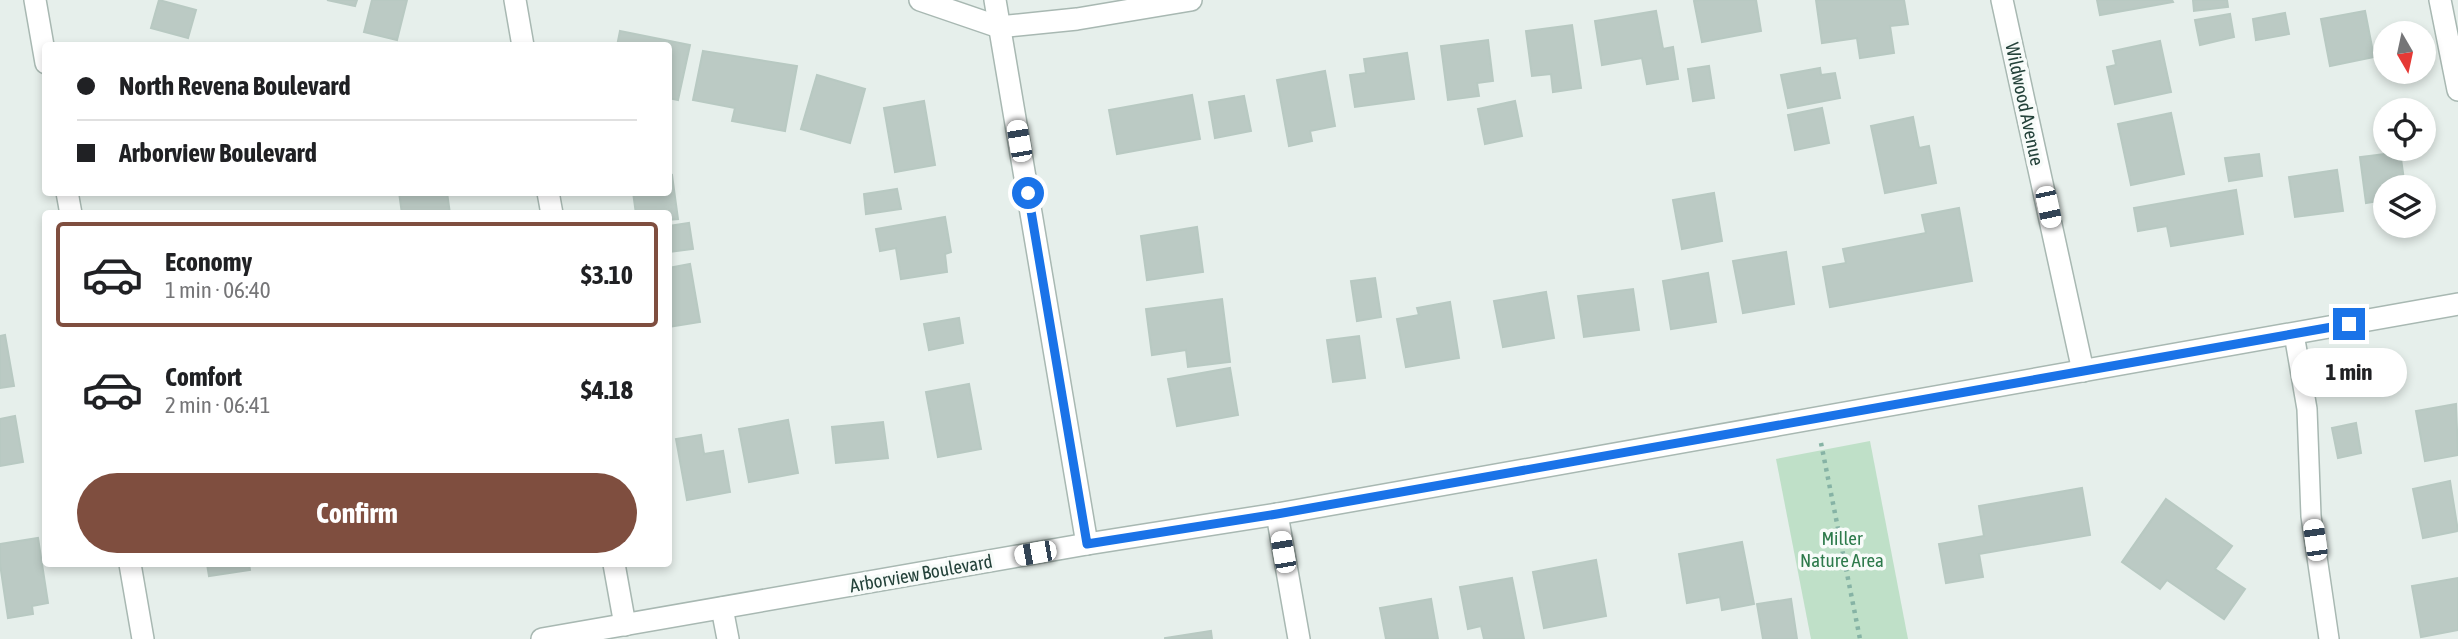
<!DOCTYPE html>
<meta charset="utf-8">
<style>
:root{--surface:#fff;--page:#f6f6f6;--text:#202124;--muted:#757577;--line:#e0e0e0;--accent:#7f4e3f}
body{margin:0;font-family:"Asap Condensed",sans-serif;background:var(--page);color:var(--text);height:100vh;display:flex;flex-direction:column;font-size:26px;white-space:nowrap}
*{box-sizing:border-box;margin:0}
p{font-size:23px;color:var(--muted)}
.icon{flex:none;width:38px;height:38px;fill:none;stroke:currentColor;stroke-width:2;stroke-linecap:round;stroke-linejoin:round}
.map{position:relative;flex:1;overflow:hidden}
.side{position:absolute;left:42px;top:210px;width:630px;height:357px;display:flex;flex-direction:column;background:var(--surface);border-radius:7px;box-shadow:0 4px 10px #0003}
.side>*{flex:none}
.hud{position:absolute;left:42px;top:42px;width:630px;height:154px;border-radius:7px;box-shadow:0 4px 10px #0003;display:grid;align-content:center;height:154px;padding:0 35px;background:var(--surface)}
.needle{width:46px;rotate:171deg}
.buttons{position:absolute;left:2373px;top:21px;display:grid;gap:14px}
.buttons a{display:grid;place-items:center;width:63px;height:63px;border-radius:50%;background:var(--surface);box-shadow:0 4px 10px #0003;font-size:35px}
.end{position:absolute;width:32px;height:32px;margin:-16px;border:9px solid #1a73e8;background:#fff;box-shadow:0 0 0 4px #fff}
.from{border-radius:50%}
.bubble{position:absolute;height:49px;border-radius:24px;background:var(--surface);box-shadow:0 4px 10px #0003;font-size:23px;font-weight:700;line-height:49px;text-align:center}
.car{position:absolute;width:21px;height:42px;margin:-21px -10px;border-radius:9px;box-shadow:0 0 5px 2px #0007;background:linear-gradient(#fff 24%,#345 0 40%,#fff 0 76%,#345 0 86%,#fff 0)}
.hud b{display:flex;align-items:center;gap:24px;height:66px;font-size:26px}
.hud b+b{border-top:2px solid var(--line)}
.hud i{width:18px;height:18px;background:var(--text)}
ul{padding:12px 0 0;list-style:none}
li{display:flex;align-items:center;gap:21px;height:105px;margin:0 14px 10px;padding:0 21px;border:4px solid transparent;border-radius:7px}
li div{flex:1}
li b{display:block;font-size:26px}
li em{font-style:normal;font-weight:700}
li.active{border-color:var(--accent)}
li>.icon{width:63px;height:63px;stroke-width:1.5}
.action{display:flex;gap:14px;margin-top:auto;padding:14px 35px}
.action a{flex:1;height:80px;border-radius:42px;background:var(--accent);color:#fff;font-size:28px;font-weight:700;line-height:80px;text-align:center}
.map>svg:first-child{display:block}
</style>
<div class="map">
<svg width="2458" height="639" viewBox="0 0 2458 639">
<rect width="100%" height="100%" fill="#e6efeb"/>
<!-- green -->
<polygon fill="#bfe0c8" points="1870,441 1908,639 1811,639 1776,459"/>
<!-- building -->
<g fill="#bbcac4" stroke="#b8c9c2" stroke-width="2">
<polygon points="159,0 196,10 188,38 151,28"/>
<polygon points="327,0 357,0 355,6"/>
<polygon points="372,0 407,0 397,40 364,32"/>
<polygon points="1700,0 1756,0 1761,31 1702,42 1694,1"/>
<polygon points="1816,0 1904,0 1908,24 1890,26 1894,53 1860,58 1857,38 1822,43"/>
<polygon points="2097,0 2172,0 2173,2 2100,15"/>
<polygon points="2193,0 2227,0 2228,7 2194,11"/>
<polygon points="1656,11 1663,49 1673,47 1678,79 1647,84 1642,58 1602,65 1595,21"/>
<polygon points="2365,11 2374,57 2330,66 2321,19"/>
<polygon points="2285,13 2289,34 2256,40 2253,19"/>
<polygon points="2230,14 2234,37 2200,45 2195,20"/>
<polygon points="1572,25 1581,88 1553,92 1551,74 1532,76 1526,31"/>
<polygon points="620,31 690,45 678,100 668,98 668,46 617,46"/>
<polygon points="1488,40 1493,81 1477,83 1479,96 1448,100 1441,46"/>
<polygon points="2160,41 2171,92 2115,104 2107,67 2116,65 2113,51"/>
<polygon points="703,51 797,66 785,131 732,121 735,108 693,100"/>
<polygon points="1407,53 1414,99 1355,107 1350,75 1366,73 1364,59"/>
<polygon points="1709,66 1714,98 1693,101 1688,69"/>
<polygon points="1820,68 1821,75 1835,73 1840,98 1788,108 1781,75"/>
<polygon points="1325,71 1335,126 1310,131 1312,141 1289,146 1277,80"/>
<polygon points="817,75 865,89 850,143 801,129"/>
<polygon points="1192,95 1200,139 1117,154 1109,110"/>
<polygon points="1244,96 1251,131 1215,138 1209,102"/>
<polygon points="924,101 935,165 895,172 884,108"/>
<polygon points="1515,101 1522,136 1485,144 1478,109"/>
<polygon points="1822,108 1829,143 1795,150 1788,115"/>
<polygon points="2171,113 2184,174 2131,185 2118,124"/>
<polygon points="1913,117 1919,148 1929,146 1936,183 1885,193 1871,126"/>
<polygon points="2400,152 2405,187 2385,187 2385,211 2384,200 2366,203 2360,157"/>
<polygon points="2259,154 2262,176 2229,181 2225,158"/>
<polygon points="2337,170 2343,211 2295,217 2289,177"/>
<polygon points="672,175 678,219 668,220 668,214 636,214 633,192 668,192 668,176"/>
<polygon points="897,189 901,209 866,214 864,194"/>
<polygon points="2236,190 2243,234 2171,246 2167,226 2138,231 2134,208"/>
<polygon points="399,192 447,192 450,214 402,214"/>
<polygon points="1714,193 1722,241 1682,249 1673,200"/>
<polygon points="1959,208 1972,281 1830,307 1823,267 1846,263 1843,249 1926,233 1922,215"/>
<polygon points="945,217 951,252 945,254 947,272 901,279 896,248 880,251 876,229"/>
<polygon points="689,223 693,249 668,252 668,226"/>
<polygon points="1197,227 1203,272 1147,280 1141,236"/>
<polygon points="1786,252 1794,304 1743,313 1733,261"/>
<polygon points="690,264 700,322 668,327 668,268"/>
<polygon points="1708,273 1716,322 1671,329 1663,281"/>
<polygon points="1375,278 1381,317 1357,321 1351,281"/>
<polygon points="1633,289 1639,330 1584,337 1578,296"/>
<polygon points="1546,292 1554,338 1503,347 1494,301"/>
<polygon points="1222,299 1230,362 1188,367 1186,350 1152,355 1146,309"/>
<polygon points="1450,302 1459,358 1406,367 1397,319 1419,315 1417,308"/>
<polygon points="959,318 963,343 929,350 924,324"/>
<polygon points="5,335 14,386 0,388 0,336"/>
<polygon points="1359,336 1365,378 1333,382 1327,340"/>
<polygon points="1230,368 1238,415 1177,426 1168,379"/>
<polygon points="969,384 981,449 938,457 926,392"/>
<polygon points="2456,404 2458,455 2425,461 2416,411"/>
<polygon points="15,416 23,462 0,466 0,419"/>
<polygon points="788,420 798,473 749,482 739,429"/>
<polygon points="883,422 888,458 836,463 832,427"/>
<polygon points="2356,423 2361,453 2338,458 2332,428"/>
<polygon points="701,435 704,454 723,451 730,492 687,500 676,439"/>
<polygon points="2450,481 2458,531 2423,538 2413,489"/>
<polygon points="2082,488 2090,535 1979,554 1983,577 1946,583 1939,544 1984,536 1979,506"/>
<polygon points="2166,499 2232,546 2215,569 2245,589 2224,619 2167,580 2160,589 2122,562"/>
<polygon points="38,538 48,603 32,606 33,614 8,618 0,564 0,544"/>
<polygon points="1742,542 1754,604 1722,610 1720,597 1687,603 1679,554"/>
<polygon points="1596,560 1606,616 1544,628 1533,572"/>
<polygon points="207,564 249,564 250,570 209,576"/>
<polygon points="1512,578 1524,639 1484,639 1481,626 1468,629 1460,587"/>
<polygon points="2458,578 2458,630 2421,637 2412,586"/>
<polygon points="1431,599 1438,639 1386,639 1380,608"/>
<polygon points="1791,599 1797,639 1763,639 1757,604"/>
<polygon points="1211,631 1212,639 1165,639 1165,638"/>
</g>
<g fill="none" stroke-linecap="round" stroke-linejoin="round">
<defs>
<polyline id="lane" points="2294,334 2307,409 2311,516 2329,639"/>
<g id="street">
<polyline points="35,0 46,63"/>
<polyline points="515,0 523,46"/>
<polyline points="920,0 999,27 1077,19 1191,0"/>
<polyline points="995,0 1087,544"/>
<polyline points="2002,0 2083,371"/>
<polyline points="2440,0 2458,90"/>
<polyline points="67,192 71,214"/>
<polyline points="548,192 552,214"/>
<polyline points="1277,514 1299,639"/>
<polyline points="130,564 143,639"/>
<polyline points="614,564 625,625"/>
<polyline points="722,608 728,639"/>
<polyline points="542,639 1087,544 1277,514 2458,304"/>
</g>
</defs>
<!-- lane casing -->
<use href="#lane" stroke="#a8b8b2" stroke-width="22"/>
<!-- street casing -->
<use href="#street" stroke="#a8b8b2" stroke-width="24"/>
<!-- path -->
<polyline stroke="#86b3a5" stroke-width="4.5" stroke-dasharray="3.5 5" stroke-linecap="butt" points="1821,443 1860,639"/>
<!-- lane -->
<use href="#lane" stroke="#fff" stroke-width="19"/>
<!-- street -->
<use href="#street" stroke="#fff" stroke-width="21"/>
</g>
<g fill="none" stroke-linecap="round" stroke-linejoin="round">
<!-- route -->
<polyline stroke="#1a73e8" stroke-width="9" points="1028,193 1087,544 1277,514 2349,324"/>
</g>
<g text-anchor="middle" stroke-width="7" stroke-linejoin="round" paint-order="stroke">
<!-- street labels -->
<g font-size="19" fill="#24423a" stroke="#f7fbf9">
<text transform="translate(2025 104) rotate(78)" y="7">Wildwood Avenue</text>
<text transform="translate(921 573) rotate(-10)" y="7">Arborview Boulevard</text>
</g>
<!-- park labels -->
<g font-size="19" fill="#2d7a4b" stroke="#f7fbf9">
<text x="1842" y="545">Miller<tspan x="1842" dy="22">Nature Area</tspan></text>
</g>
</g>
</svg>
<div class="buttons">
<a><svg class="needle" viewBox="-14 -14 28 28"><path d="M0-13l5 13h-10z" fill="#e53935"/><path d="M0 13l5-13h-10z" fill="#757577"/></svg></a>
<a><svg class="icon" aria-label="locate" viewBox="0 0 24 24"><circle cx="12" cy="12" r="6"/><path d="M12 2v4M12 18v4M2 12h4M18 12h4"/></svg></a>
<a><svg class="icon" aria-label="layers" viewBox="0 0 24 24"><path d="M12 4l9 5-9 5-9-5zM3 14l9 5 9-5"/></svg></a>
</div>
<i class="end from" style="left:1028px;top:193px"></i>
<i class="end" style="left:2349px;top:324px"></i>
<div class="bubble" style="left:2291px;top:348px;width:116px">1 min</div>
<i class="car" style="left:1019px;top:141px;rotate:350deg"></i>
<i class="car" style="left:2048px;top:207px;rotate:168deg"></i>
<i class="car" style="left:2315px;top:540px;rotate:352deg"></i>
<i class="car" style="left:1283px;top:552px;rotate:350deg"></i>
<i class="car" style="left:1035px;top:553px;rotate:260deg"></i>
<div class="hud">
<b><i class="from"></i>North Revena Boulevard</b>
<b><i></i>Arborview Boulevard</b>
</div>
<section class="side">
<ul>
<li class="active"><svg class="icon" aria-label="car" viewBox="0 0 24 24"><path d="M5 17H2v-5l4-1 3-4h7l3 4 3 1v5h-3M9 17h6M6 11h13"/><circle cx="7" cy="17" r="2"/><circle cx="17" cy="17" r="2"/></svg><div><b>Economy</b><p>1 min · 06:40</p></div><em>$3.10</em></li>
<li><svg class="icon" aria-label="car" viewBox="0 0 24 24"><path d="M5 17H2v-5l4-1 3-4h7l3 4 3 1v5h-3M9 17h6M6 11h13"/><circle cx="7" cy="17" r="2"/><circle cx="17" cy="17" r="2"/></svg><div><b>Comfort</b><p>2 min · 06:41</p></div><em>$4.18</em></li>
</ul>
<div class="action"><a>Confirm</a></div>
</section>
</div>
